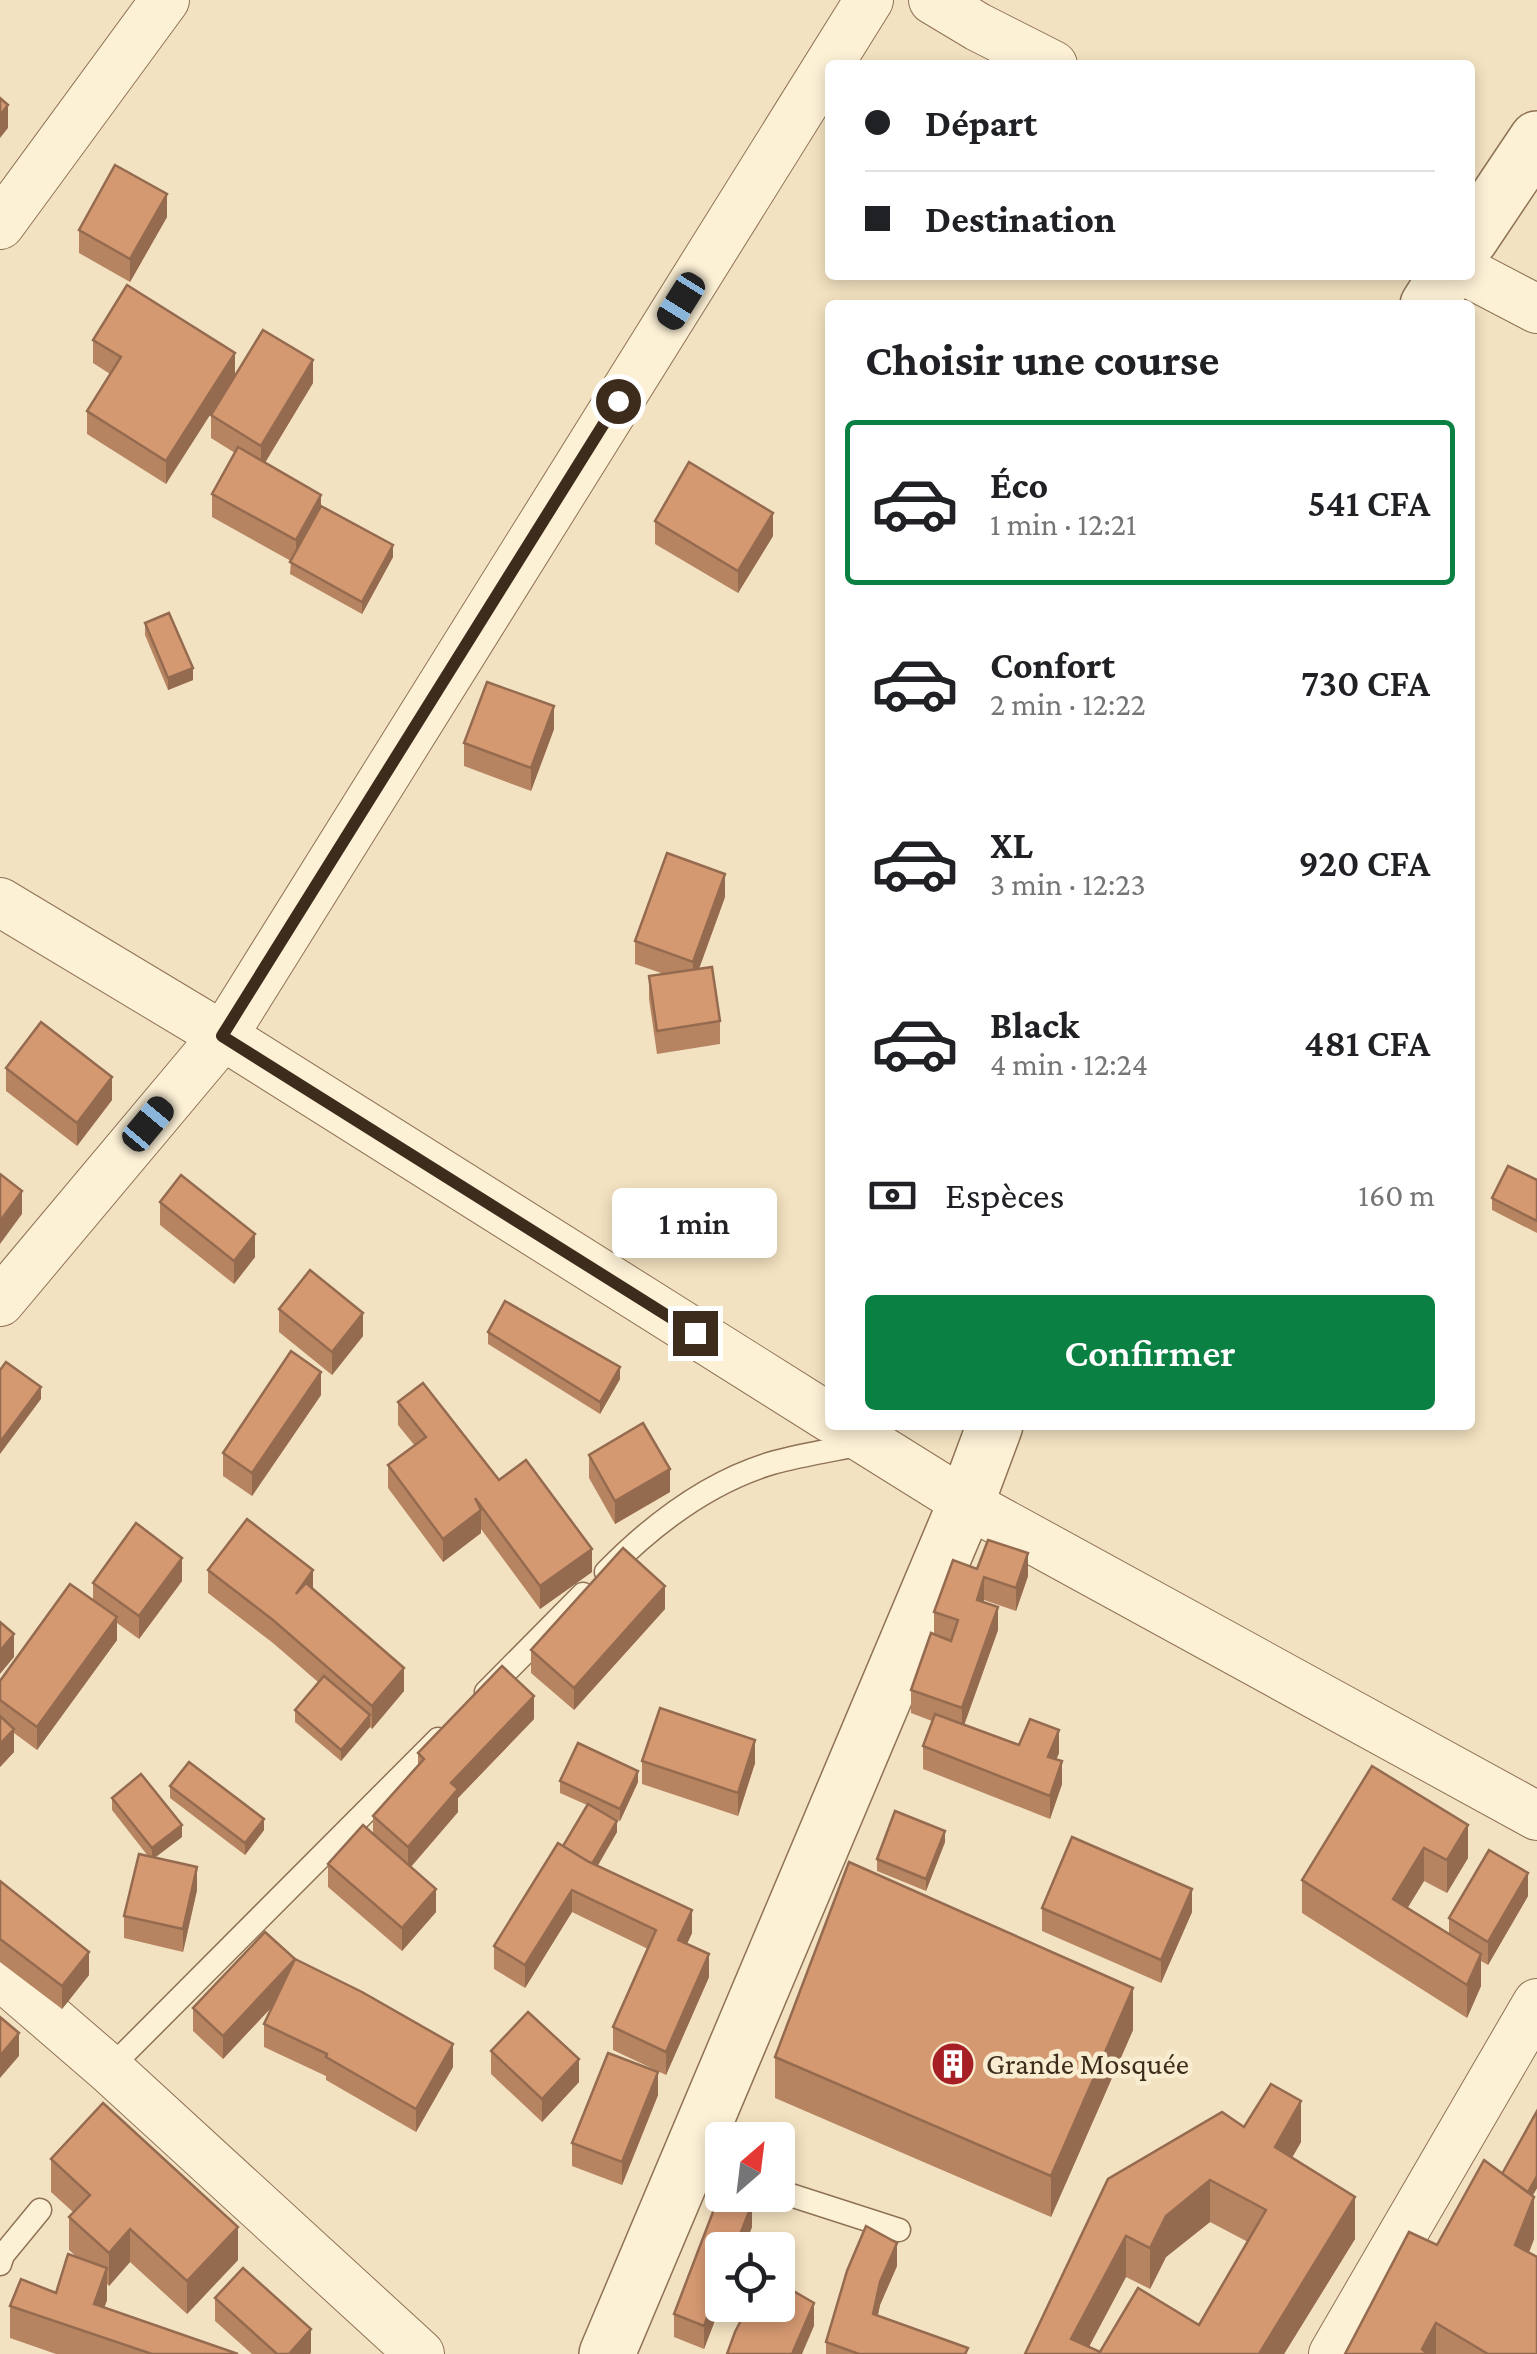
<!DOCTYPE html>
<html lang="fr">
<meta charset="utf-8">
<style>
:root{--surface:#fff;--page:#f6f6f6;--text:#202124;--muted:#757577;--line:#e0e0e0;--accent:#0b8043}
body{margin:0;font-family:"Crimson Pro",serif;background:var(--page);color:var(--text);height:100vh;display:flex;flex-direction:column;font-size:38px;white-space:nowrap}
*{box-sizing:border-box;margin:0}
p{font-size:32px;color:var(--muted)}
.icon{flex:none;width:55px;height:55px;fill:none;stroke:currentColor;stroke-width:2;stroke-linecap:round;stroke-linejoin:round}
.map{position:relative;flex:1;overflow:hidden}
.side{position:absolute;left:825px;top:300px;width:650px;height:1130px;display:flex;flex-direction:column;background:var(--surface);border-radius:10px;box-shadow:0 5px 15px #0003}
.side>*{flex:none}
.hud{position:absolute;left:825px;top:60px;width:650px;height:220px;border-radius:10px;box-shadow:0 5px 15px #0003;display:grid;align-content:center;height:220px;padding:0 40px;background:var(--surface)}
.needle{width:65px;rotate:28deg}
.tools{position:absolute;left:705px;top:2122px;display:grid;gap:20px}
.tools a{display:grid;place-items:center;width:90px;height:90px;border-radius:10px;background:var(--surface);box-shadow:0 5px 15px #0003;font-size:50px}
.end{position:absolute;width:45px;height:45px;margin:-22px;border:12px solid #3d2b1c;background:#fff;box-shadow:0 0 0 5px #fff}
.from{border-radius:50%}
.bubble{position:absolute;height:70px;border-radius:10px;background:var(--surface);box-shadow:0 5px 15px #0003;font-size:32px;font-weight:600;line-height:70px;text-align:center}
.car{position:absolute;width:30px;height:60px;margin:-30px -15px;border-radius:12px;box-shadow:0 0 8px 2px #0007;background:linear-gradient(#222 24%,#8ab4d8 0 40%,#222 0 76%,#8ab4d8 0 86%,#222 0)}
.hud b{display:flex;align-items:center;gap:35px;height:95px;font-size:38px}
.hud b+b{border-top:2px solid var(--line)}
.hud i{width:25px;height:25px;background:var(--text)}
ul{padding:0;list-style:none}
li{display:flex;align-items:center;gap:30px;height:165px;margin:0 20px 15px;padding:0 20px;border:5px solid transparent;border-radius:10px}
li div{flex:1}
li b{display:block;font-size:38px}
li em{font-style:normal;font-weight:600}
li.active{border-color:var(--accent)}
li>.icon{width:90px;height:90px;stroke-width:1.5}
h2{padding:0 40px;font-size:45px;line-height:120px}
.pay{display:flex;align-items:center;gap:25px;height:110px;padding:0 40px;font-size:38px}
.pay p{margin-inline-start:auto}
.primary-button{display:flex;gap:20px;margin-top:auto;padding:20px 40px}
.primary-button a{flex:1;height:115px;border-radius:10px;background:var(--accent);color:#fff;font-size:40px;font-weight:600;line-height:115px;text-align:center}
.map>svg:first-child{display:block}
</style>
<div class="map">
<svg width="1537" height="2354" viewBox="0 0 1537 2354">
<rect width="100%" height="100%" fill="#f3e2c1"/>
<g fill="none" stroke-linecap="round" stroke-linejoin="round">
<defs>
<g id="service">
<path d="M606,1572C652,1525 708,1482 772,1463C801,1455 833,1450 862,1444"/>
<polyline points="486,1692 583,1594"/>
<polyline points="109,2069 438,1739"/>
<polyline points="689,2161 722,2173"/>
<polyline points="778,2191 899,2230"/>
<polyline points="0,2264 3,2255 40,2210"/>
</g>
<g id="minor">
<polyline points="933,0 978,27 1053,65"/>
<polyline points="0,225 165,0"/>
<polyline points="1470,274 1537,309"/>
<polyline points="0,902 223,1036 830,1418"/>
<polyline points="0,1302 223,1036 869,0"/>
<polyline points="841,1425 966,1503 1537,1816"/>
<polyline points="0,1975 109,2069 420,2354"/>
<polyline points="1333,2354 1537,2003"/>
</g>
<g id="tertiary">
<polyline points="1470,239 1537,139"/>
<polyline points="1428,305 1447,275"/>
<polyline points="607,2354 966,1503 995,1425"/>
</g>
</defs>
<!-- service casing -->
<use href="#service" stroke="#8f7256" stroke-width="25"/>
<!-- minor casing -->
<use href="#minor" stroke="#8f7256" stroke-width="50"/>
<!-- tertiary casing -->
<use href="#tertiary" stroke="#8f7256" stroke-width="58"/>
<!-- service -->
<use href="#service" stroke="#fcf0d5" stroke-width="22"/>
<!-- minor -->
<use href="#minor" stroke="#fcf0d5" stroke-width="48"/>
<!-- tertiary -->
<use href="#tertiary" stroke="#fcf0d5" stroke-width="55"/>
</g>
<!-- wall -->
<g fill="#b78462" fill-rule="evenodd">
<polygon points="167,217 130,282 79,253 79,230"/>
<polygon points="93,340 235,353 166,484 87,434 87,411 110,374 93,363"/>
<polygon points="313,383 265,463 321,506 393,557 362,614 290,574 291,561 212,517 212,494 235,453 211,438 211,415"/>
<polygon points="655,521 773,536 738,593 655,544"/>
<polygon points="145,623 193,680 168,690 145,635"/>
<polygon points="554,729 531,791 464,766 464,743"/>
<polygon points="725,897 699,969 720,1021 720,1044 657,1054 649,999 649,976 664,974 635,964 635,941"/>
<polygon points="6,1068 112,1100 77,1146 6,1091"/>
<polygon points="1537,1180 1537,1233 1492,1210 1492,1198"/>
<polygon points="160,1202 255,1257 234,1284 160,1225"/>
<polygon points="279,1309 363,1336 332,1375 279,1332"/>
<polygon points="488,1332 620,1379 600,1414 488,1344"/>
<polygon points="321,1395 252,1496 223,1476 223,1453"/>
<polygon points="398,1402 499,1480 592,1572 540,1609 481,1529 481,1533 443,1562 388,1488 388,1465 415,1446 398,1425"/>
<polygon points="589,1455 670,1492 615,1524 589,1478"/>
<polygon points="977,1569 1028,1576 1016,1611 984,1600 983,1602 998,1630 964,1725 1019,1745 1059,1753 1056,1759 1062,1784 1050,1819 923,1769 923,1746 932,1721 911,1713 911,1690 934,1634 934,1612"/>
<polygon points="208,1570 313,1589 404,1691 372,1729 370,1727 341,1761 295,1722 295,1710 318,1682 273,1643 208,1593"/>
<polygon points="182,1581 139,1639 117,1623 117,1640 37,1750 14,1733 14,1752 0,1767 0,1681 93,1600 93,1583"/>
<polygon points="665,1609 574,1710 531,1673 531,1650"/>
<polygon points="534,1719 458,1798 458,1812 411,1867 436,1912 402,1951 328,1887 328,1864 373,1833 373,1816 418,1765 418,1753"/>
<polygon points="642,1761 755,1763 738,1816 642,1784"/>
<polygon points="1372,1766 1468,1858 1447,1893 1424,1881 1407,1908 1449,1934 1449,1918 1528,1896 1488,1965 1481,1961 1481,1986 1467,2018 1302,1913 1302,1880"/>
<polygon points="560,1781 638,1782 620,1821 606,1814 617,1832 597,1866 692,1933 687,1944 709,1977 666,2075 613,2050 613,2027 648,1949 572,1912 525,1988 494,1969 494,1946 563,1846 587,1805 560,1793"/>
<polygon points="170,1786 264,1830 245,1855 170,1798"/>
<polygon points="112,1798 182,1837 155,1857 197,1890 183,1952 124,1938 124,1916 148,1856 112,1810"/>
<polygon points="945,1842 926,1891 877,1871 877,1859"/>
<polygon points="0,1881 89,1975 62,2009 0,1962"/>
<polygon points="1042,1908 1192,1912 1161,1983 1042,1931"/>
<polygon points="295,1959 453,2067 416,2132 326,2080 326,2076 264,2047 264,2024 273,2006 223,2059 193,2031 193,2008"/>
<polygon points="1133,2030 1051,2217 775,2098 775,2057"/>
<polygon points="491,2051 579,2082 542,2122 491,2074"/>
<polygon points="658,2095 622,2185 572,2166 572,2143"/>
<polygon points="1537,2111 1537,2188 1532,2196 1534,2239 1529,2253 1537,2354 1345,2354 1437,2245 1502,2174"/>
<path d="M1244,2127L1301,2142L1292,2157L1355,2239L1284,2354H1025L1108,2179ZM1210,2222L1248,2242L1199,2325L1100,2352L1089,2347L1126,2277L1150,2289L1166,2257Z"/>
<polygon points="51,2159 238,2260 187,2314 130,2262 109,2286 107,2284 107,2300 104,2308 238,2354 56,2354 10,2338 10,2306 56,2293 78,2258 69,2250 69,2217 73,2212 51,2192"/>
<polygon points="721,2191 722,2195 731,2195 752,2204 752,2227 743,2250 722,2250 722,2302 704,2349 674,2337 674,2314"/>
<polygon points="897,2266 880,2305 878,2315 968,2354 826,2354 826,2342"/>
<polygon points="215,2298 311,2352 310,2354 252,2354 215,2321"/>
</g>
<!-- shaded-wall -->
<g fill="#956b50">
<polygon points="8,105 8,128 0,138 0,115"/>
<polygon points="167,194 167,217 130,282 130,259"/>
<polygon points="235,353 235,376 166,484 166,461"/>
<polygon points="313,360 313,383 261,469 261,446"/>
<polygon points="321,495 321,518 296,563 296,540"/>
<polygon points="773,513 773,536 738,593 738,571"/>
<polygon points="393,545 393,557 362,614 362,602"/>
<polygon points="193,668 193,680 168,690 168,678"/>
<polygon points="554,706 554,729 531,791 531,768"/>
<polygon points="725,874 725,897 693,985 693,962"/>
<polygon points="112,1077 112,1100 77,1146 77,1123"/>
<polygon points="22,1191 22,1214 0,1244 0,1221"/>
<polygon points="255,1234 255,1257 234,1284 234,1261"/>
<polygon points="363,1313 363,1336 332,1375 332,1352"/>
<polygon points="620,1367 620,1379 600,1414 600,1402"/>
<polygon points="321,1372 321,1395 252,1496 252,1473"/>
<polygon points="41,1387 41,1399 0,1454 0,1442"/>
<polygon points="670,1469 670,1492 615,1524 615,1501"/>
<polygon points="481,1510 481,1533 443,1562 443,1539"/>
<polygon points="592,1549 592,1572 540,1609 540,1586"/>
<polygon points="1028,1553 1028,1576 1016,1611 1016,1588"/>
<polygon points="182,1558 182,1581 139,1639 139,1616"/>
<polygon points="313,1570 313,1593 296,1594"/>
<polygon points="984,1577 984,1600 977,1623 977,1600"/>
<polygon points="665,1586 665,1609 574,1710 574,1688"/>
<polygon points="998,1607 998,1630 962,1731 962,1708"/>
<polygon points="117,1617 117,1640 37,1750 37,1727"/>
<polygon points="14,1634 14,1657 0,1674 0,1651"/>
<polygon points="404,1668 404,1691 372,1729 372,1706"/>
<polygon points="534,1696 534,1719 458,1798 458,1812 408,1870 408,1847 451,1783"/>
<polygon points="370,1715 370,1727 341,1761 341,1750"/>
<polygon points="14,1729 14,1752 0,1767 0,1744"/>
<polygon points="1059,1730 1059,1753 1048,1780 1048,1757"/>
<polygon points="755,1740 755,1763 738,1816 738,1793"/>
<polygon points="1062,1761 1062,1784 1050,1819 1050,1796"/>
<polygon points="638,1771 638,1782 620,1821 620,1809"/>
<polygon points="264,1819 264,1830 245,1855 245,1843"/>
<polygon points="617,1821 617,1832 588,1883 588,1871"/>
<polygon points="182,1825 182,1837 152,1860 152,1848"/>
<polygon points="1468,1825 1468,1858 1447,1893 1447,1860"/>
<polygon points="945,1831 945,1842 926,1891 926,1879"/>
<polygon points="1424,1848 1424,1881 1393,1932 1393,1899"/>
<polygon points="197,1867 197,1890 183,1952 183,1929"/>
<polygon points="1528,1873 1528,1896 1488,1965 1488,1942"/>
<polygon points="436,1889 436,1912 402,1951 402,1928"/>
<polygon points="1192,1889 1192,1912 1161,1983 1161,1960"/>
<polygon points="572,1890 572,1912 525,1988 525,1965"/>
<polygon points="692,1910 692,1933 678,1963 678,1940"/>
<polygon points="89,1952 89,1975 62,2009 62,1986"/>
<polygon points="709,1954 709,1977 666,2075 666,2052"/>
<polygon points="1481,1954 1481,1986 1467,2018 1467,1985"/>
<polygon points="295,1959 295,1982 223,2059 223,2036"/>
<polygon points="1133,1988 1133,2030 1051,2217 1051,2176"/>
<polygon points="19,2033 19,2056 0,2078 0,2056"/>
<polygon points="453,2044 453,2067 416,2132 416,2109"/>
<polygon points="579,2059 579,2082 542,2122 542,2099"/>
<polygon points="658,2072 658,2095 622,2185 622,2162"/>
<polygon points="1301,2101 1301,2142 1275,2188 1275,2147"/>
<polygon points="1537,2176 1537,2188 1528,2204 1528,2192"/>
<polygon points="1210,2180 1210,2222 1166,2257 1150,2289 1150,2248 1166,2216"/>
<polygon points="1355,2197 1355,2239 1284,2354 1259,2354"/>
<polygon points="1534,2197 1534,2239 1515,2287 1515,2245"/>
<polygon points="752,2204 752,2227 743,2250 734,2250"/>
<polygon points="238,2227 238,2260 187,2314 187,2281"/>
<polygon points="130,2229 130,2262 109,2286 109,2253"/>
<polygon points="1126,2236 1126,2277 1085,2354 1071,2339"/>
<polygon points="897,2243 897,2266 880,2305 873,2337 873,2314 880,2282"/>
<polygon points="107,2268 107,2300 94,2337 94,2304"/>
<polygon points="722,2279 722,2302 704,2349 704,2326"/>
<polygon points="814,2303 814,2326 802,2354 792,2354"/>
<polygon points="1436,2323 1436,2354 1422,2354 1422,2349"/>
<polygon points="311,2329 311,2352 310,2354 289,2354"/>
</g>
<!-- building -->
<g fill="#d59972" stroke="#956b50" stroke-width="2.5" fill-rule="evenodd">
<polygon points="0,98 8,105 0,115"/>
<polygon points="115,165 167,194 130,259 79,230"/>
<polygon points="127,285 235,353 166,461 87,411 121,357 93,340"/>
<polygon points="263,330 313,360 261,446 211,415"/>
<polygon points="238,447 321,495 296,540 212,494"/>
<polygon points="689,462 773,513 738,571 655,521"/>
<polygon points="321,506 393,545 362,602 290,562"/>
<polygon points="169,613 193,668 168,678 145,623"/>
<polygon points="487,682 554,706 531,768 464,743"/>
<polygon points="667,853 725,874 693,962 635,941"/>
<polygon points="712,967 720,1021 657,1031 649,976"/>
<polygon points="41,1022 112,1077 77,1123 6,1068"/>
<polygon points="1508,1166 1537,1180 1537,1221 1492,1198"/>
<polygon points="0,1174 22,1191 0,1221"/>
<polygon points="181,1175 255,1234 234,1261 160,1202"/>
<polygon points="310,1270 363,1313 332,1352 279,1309"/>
<polygon points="505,1301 620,1367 600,1402 488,1332"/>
<polygon points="291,1351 321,1372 252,1473 223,1453"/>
<polygon points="6,1362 41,1387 0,1442 0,1370"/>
<polygon points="423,1383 499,1480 526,1460 592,1549 540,1586 475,1498 481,1510 443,1539 388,1465 426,1437 398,1402"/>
<polygon points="643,1423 670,1469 615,1501 589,1455"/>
<polygon points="247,1519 313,1570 296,1594 306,1583 404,1668 372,1706 273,1620 208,1570"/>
<polygon points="136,1523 182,1558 139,1616 93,1583"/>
<polygon points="988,1540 1028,1553 1016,1588 984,1577 977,1600 998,1607 962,1708 911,1690 931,1633 951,1641 958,1620 934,1612 953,1560 977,1569"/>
<polygon points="623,1548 665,1586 574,1688 531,1650"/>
<polygon points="70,1584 117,1617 37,1727 0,1700 0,1681"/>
<polygon points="0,1622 14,1634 0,1651"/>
<polygon points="502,1666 534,1696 451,1783 458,1789 408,1847 373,1816 424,1759 418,1753"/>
<polygon points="324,1676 370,1715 341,1750 295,1710"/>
<polygon points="660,1708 755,1740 738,1793 642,1761"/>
<polygon points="935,1714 1019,1745 1030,1719 1059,1730 1048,1757 1062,1761 1050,1796 923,1746"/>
<polygon points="0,1716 14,1729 0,1744"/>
<polygon points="578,1743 638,1771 620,1809 560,1781"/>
<polygon points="189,1762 264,1819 245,1843 170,1786"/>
<polygon points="1372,1766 1468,1825 1447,1860 1424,1848 1393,1899 1481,1954 1467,1985 1302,1880"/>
<polygon points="141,1774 182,1825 152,1848 112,1798"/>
<polygon points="588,1804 617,1821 592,1864 563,1846"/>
<polygon points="895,1811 945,1831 926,1879 877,1859"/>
<polygon points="363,1825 436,1889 402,1928 328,1864"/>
<polygon points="1072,1837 1192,1889 1161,1960 1042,1908"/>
<polygon points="558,1843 587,1861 692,1910 678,1940 709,1954 666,2052 613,2027 656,1930 572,1890 525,1965 494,1946"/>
<polygon points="1489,1850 1528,1873 1488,1942 1449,1918"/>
<polygon points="139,1854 197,1867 183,1929 124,1916"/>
<polygon points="849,1862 1133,1988 1051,2176 775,2057"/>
<polygon points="0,1881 89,1952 62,1986 0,1939"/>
<polygon points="265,1932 295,1959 223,2036 193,2008"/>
<polygon points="295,1959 362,1992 453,2044 416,2109 326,2057 327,2054 264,2024"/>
<polygon points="528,2012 579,2059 542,2099 491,2051"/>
<polygon points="0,2017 19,2033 0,2056"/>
<polygon points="608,2053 658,2072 622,2162 572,2143"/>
<path d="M1271,2084L1301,2101L1275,2147L1355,2197L1259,2354H1025L1108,2179L1222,2112L1244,2127ZM1210,2180L1266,2210L1199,2325L1138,2288L1100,2352L1071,2339L1126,2236L1150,2248L1166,2216Z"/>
<polygon points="103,2103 238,2227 187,2281 130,2229 109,2253 69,2217 90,2195 51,2159"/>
<polygon points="1537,2111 1537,2176 1528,2192 1502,2174"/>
<polygon points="1484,2160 1534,2197 1515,2245 1537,2257 1537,2354 1488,2354 1436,2323 1422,2349 1427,2354 1345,2354 1409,2232 1437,2245"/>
<polygon points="721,2191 722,2195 731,2195 752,2204 734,2250 722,2250 722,2279 704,2326 674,2314"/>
<polygon points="866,2226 897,2243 880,2282 873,2314 968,2348 965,2354 859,2354 826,2342 847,2271"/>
<polygon points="68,2254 107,2268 94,2304 238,2354 152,2354 10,2306 21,2279 56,2293"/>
<polygon points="243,2268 311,2329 289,2354 277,2354 215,2298"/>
<polygon points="778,2282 814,2303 792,2354 727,2354 735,2332 749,2305 778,2305"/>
</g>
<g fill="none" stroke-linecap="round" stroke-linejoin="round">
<!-- route -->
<polyline stroke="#3d2b1c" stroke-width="12" points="618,401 222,1036 695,1333"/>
</g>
<!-- icons -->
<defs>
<symbol id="building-disc" viewBox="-11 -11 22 22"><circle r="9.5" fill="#a51f24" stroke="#f9edd1"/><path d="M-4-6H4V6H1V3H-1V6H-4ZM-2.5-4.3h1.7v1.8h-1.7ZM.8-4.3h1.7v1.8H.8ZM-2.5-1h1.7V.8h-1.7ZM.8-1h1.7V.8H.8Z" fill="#fff"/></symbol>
</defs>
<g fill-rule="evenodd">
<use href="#building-disc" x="928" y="2039" width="50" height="50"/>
</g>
<g text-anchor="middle" stroke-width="9" stroke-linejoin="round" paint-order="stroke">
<!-- poi labels -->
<g font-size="30" fill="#3d2b1c" stroke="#f9edd1" text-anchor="start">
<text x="986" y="2074">Grande Mosquée</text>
</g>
</g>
</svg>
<div class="tools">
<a><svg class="needle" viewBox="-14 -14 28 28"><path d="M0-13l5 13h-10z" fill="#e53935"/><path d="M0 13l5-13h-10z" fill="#757577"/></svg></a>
<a><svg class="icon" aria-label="locate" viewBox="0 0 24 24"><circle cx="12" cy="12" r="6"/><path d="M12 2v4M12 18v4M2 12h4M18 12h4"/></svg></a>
</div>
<i class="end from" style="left:618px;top:401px"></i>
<i class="end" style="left:695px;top:1333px"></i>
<div class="bubble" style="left:612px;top:1188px;width:165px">1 min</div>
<i class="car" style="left:681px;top:301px;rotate:212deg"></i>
<i class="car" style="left:148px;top:1124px;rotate:40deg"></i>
<div class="hud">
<b><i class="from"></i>Départ</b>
<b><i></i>Destination</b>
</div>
<section class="side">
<h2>Choisir une course</h2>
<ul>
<li class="active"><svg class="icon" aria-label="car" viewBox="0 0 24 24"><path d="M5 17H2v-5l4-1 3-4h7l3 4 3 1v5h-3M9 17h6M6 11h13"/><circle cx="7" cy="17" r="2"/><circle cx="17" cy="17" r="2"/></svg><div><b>Éco</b><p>1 min · 12:21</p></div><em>541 CFA</em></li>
<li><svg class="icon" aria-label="car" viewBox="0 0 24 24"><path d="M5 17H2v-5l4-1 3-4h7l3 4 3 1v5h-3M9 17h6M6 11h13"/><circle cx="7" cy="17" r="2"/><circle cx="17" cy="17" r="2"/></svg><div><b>Confort</b><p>2 min · 12:22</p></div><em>730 CFA</em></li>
<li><svg class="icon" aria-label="car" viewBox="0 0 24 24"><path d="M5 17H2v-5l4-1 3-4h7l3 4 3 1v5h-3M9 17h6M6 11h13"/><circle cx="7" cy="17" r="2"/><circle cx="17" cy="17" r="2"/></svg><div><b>XL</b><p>3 min · 12:23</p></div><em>920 CFA</em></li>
<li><svg class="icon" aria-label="car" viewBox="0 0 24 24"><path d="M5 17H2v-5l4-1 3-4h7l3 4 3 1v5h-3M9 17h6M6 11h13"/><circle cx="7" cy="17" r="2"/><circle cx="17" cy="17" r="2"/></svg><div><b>Black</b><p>4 min · 12:24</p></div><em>481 CFA</em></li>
</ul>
<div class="pay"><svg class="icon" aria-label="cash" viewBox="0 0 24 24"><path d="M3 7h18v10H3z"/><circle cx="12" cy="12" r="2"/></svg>Espèces<p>160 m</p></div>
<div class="primary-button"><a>Confirmer</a></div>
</section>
</div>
